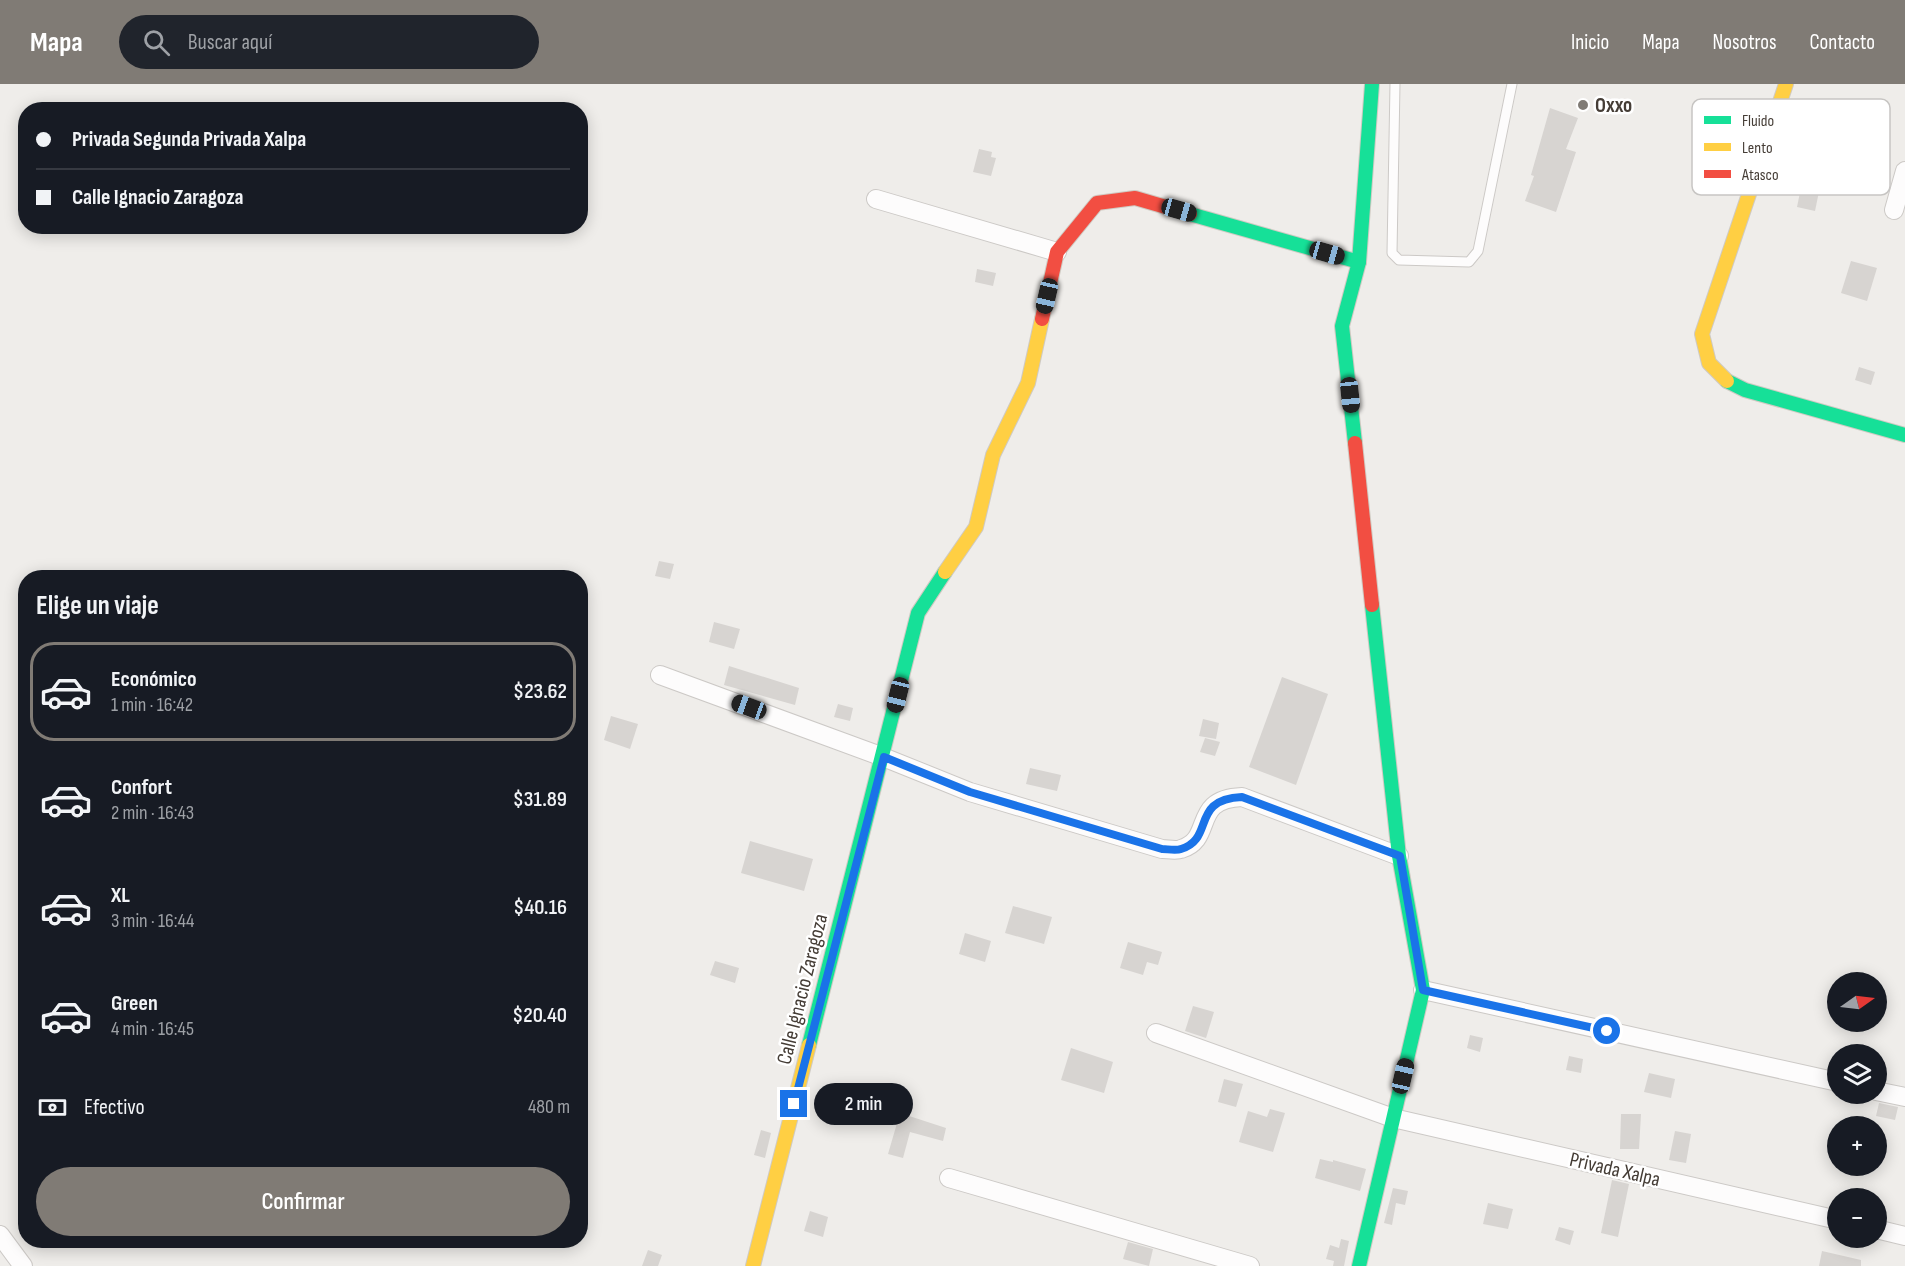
<!DOCTYPE html>
<html lang="es">
<meta charset="utf-8">
<style>
:root{--surface:#171b24;--page:#20242c;--text:#f1f3f6;--muted:#9ea1a6;--line:#363941;--accent:#807b75}
body{margin:0;font-family:"Sofia Sans Condensed",sans-serif;background:var(--page);color:var(--text);height:100vh;display:flex;flex-direction:column;font-size:22px;white-space:nowrap}
*{box-sizing:border-box;margin:0}
p{font-size:20px;color:var(--muted)}
.icon{flex:none;width:33px;height:33px;fill:none;stroke:currentColor;stroke-width:2;stroke-linecap:round;stroke-linejoin:round}
.map{position:relative;flex:1;overflow:hidden}
.side{position:absolute;left:18px;top:486px;width:570px;height:678px;display:flex;flex-direction:column;background:var(--surface);border-radius:24px;box-shadow:0 3px 15px #0003}
.side>*{flex:none}
.guide{position:absolute;left:18px;top:18px;width:570px;height:132px;border-radius:24px;box-shadow:0 3px 15px #0003;display:grid;align-content:center;height:132px;padding:0 18px;background:var(--surface)}
.needle{width:39px;rotate:76deg}
.tools{position:absolute;left:1827px;top:888px;display:grid;gap:12px}
.tools a{display:grid;place-items:center;width:60px;height:60px;border-radius:50%;background:var(--surface);box-shadow:0 3px 15px #0003;font-size:30px}
.end{position:absolute;width:27px;height:27px;margin:-14px;border:8px solid #1a73e8;background:#fff;box-shadow:0 0 0 3px #fff}
.from{border-radius:50%}
.bubble{position:absolute;height:42px;border-radius:21px;background:var(--surface);box-shadow:0 3px 15px #0003;font-size:20px;font-weight:600;line-height:42px;text-align:center}
.car{position:absolute;width:18px;height:36px;margin:-18px -9px;border-radius:8px;box-shadow:0 0 4px 2px #0007;background:linear-gradient(#222 24%,#8ab4d8 0 40%,#222 0 76%,#8ab4d8 0 86%,#222 0)}
.guide b{display:flex;align-items:center;gap:21px;height:57px;font-size:22px}
.guide b+b{border-top:2px solid var(--line)}
.guide i{width:15px;height:15px;background:var(--text)}
ul{padding:0;list-style:none}
li{display:flex;align-items:center;gap:18px;height:99px;margin:0 12px 9px;padding:0 6px;border:3px solid transparent;border-radius:24px}
li div{flex:1}
li b{display:block;font-size:22px}
li em{font-style:normal;font-weight:600}
li.on{border-color:var(--accent)}
li>.icon{width:54px;height:54px;stroke-width:1.5}
h2{padding:0 18px;font-size:27px;line-height:72px}
.pay{display:flex;align-items:center;gap:15px;height:66px;padding:0 18px;font-size:22px}
.pay p{margin-inline-start:auto}
.primary-button{display:flex;gap:12px;margin-top:auto;padding:12px 18px}
.primary-button a{flex:1;height:69px;border-radius:36px;background:var(--accent);color:#fff;font-size:24px;font-weight:600;line-height:69px;text-align:center}
header{display:flex;align-items:center;gap:36px;box-sizing:border-box;height:84px;padding:0 30px;background:var(--accent);color:#fff}
header strong{font-size:28px}
nav{display:flex;gap:33px;margin-inline-start:auto;font-size:21px}
.search{width:420px;height:54px;background:var(--page);display:flex;align-items:center;gap:15px;box-sizing:border-box;padding:0 21px;border-radius:33px;color:var(--muted);font-size:22px}
.map>svg:first-child{display:block}
</style>
<header>
<strong>Mapa</strong>
<div class="search"><svg class="icon" aria-label="search" viewBox="0 0 24 24"><circle cx="10" cy="10" r="6"/><path d="M15 15l6 6"/></svg>Buscar aquí</div>
<nav><a>Inicio</a><a>Mapa</a><a>Nosotros</a><a>Contacto</a></nav>
</header>
<div class="map">
<svg width="1905" height="1182" viewBox="0 0 1905 1182">
<rect width="100%" height="100%" fill="#efedea"/>
<!-- building -->
<g fill="#d7d4d1">
<polygon points="1550,24 1578,34 1566,65 1576,68 1556,128 1525,117 1534,92 1531,91"/>
<polygon points="979,65 992,68 991,73 996,74 991,92 973,88"/>
<polygon points="1803,94 1821,98 1815,127 1797,123"/>
<polygon points="1851,177 1877,184 1867,217 1841,209"/>
<polygon points="977,185 996,189 993,202 975,198"/>
<polygon points="1859,283 1875,288 1871,301 1855,296"/>
<polygon points="659,477 674,480 670,495 655,492"/>
<polygon points="714,538 740,545 734,565 709,558"/>
<polygon points="729,582 799,604 795,621 724,601"/>
<polygon points="1282,593 1328,610 1296,701 1249,683"/>
<polygon points="838,620 853,624 850,637 834,633"/>
<polygon points="611,632 638,640 630,665 604,656"/>
<polygon points="1203,635 1219,639 1216,655 1199,652"/>
<polygon points="1205,654 1220,658 1215,672 1200,668"/>
<polygon points="1030,684 1061,691 1057,707 1026,700"/>
<polygon points="750,757 813,775 804,807 741,789"/>
<polygon points="1013,822 1052,833 1044,860 1005,849"/>
<polygon points="965,849 991,857 985,878 959,870"/>
<polygon points="1128,858 1162,868 1158,881 1147,878 1143,891 1120,884"/>
<polygon points="715,877 739,884 735,899 710,891"/>
<polygon points="1193,922 1214,928 1206,954 1185,947"/>
<polygon points="1470,951 1483,954 1480,968 1467,964"/>
<polygon points="1071,964 1113,978 1104,1009 1061,996"/>
<polygon points="1569,972 1583,975 1581,989 1566,986"/>
<polygon points="1649,989 1675,995 1671,1014 1644,1008"/>
<polygon points="1224,995 1243,1000 1236,1023 1218,1018"/>
<polygon points="1879,1019 1898,1023 1895,1036 1876,1032"/>
<polygon points="1270,1025 1285,1029 1273,1068 1239,1058 1248,1027 1267,1033"/>
<polygon points="900,1029 946,1044 943,1057 910,1048 903,1074 888,1070"/>
<polygon points="1621,1030 1641,1030 1639,1065 1620,1065"/>
<polygon points="761,1046 771,1049 765,1074 754,1071"/>
<polygon points="1675,1047 1691,1050 1686,1079 1669,1076"/>
<polygon points="1320,1075 1333,1078 1333,1076 1366,1085 1360,1107 1315,1094"/>
<polygon points="1612,1096 1629,1100 1618,1153 1601,1149"/>
<polygon points="1393,1104 1408,1107 1405,1121 1396,1119 1392,1141 1384,1139"/>
<polygon points="1488,1119 1513,1125 1508,1145 1483,1140"/>
<polygon points="810,1127 828,1133 823,1153 804,1147"/>
<polygon points="1559,1143 1574,1147 1570,1161 1555,1156"/>
<polygon points="1341,1155 1349,1157 1344,1182 1333,1182 1334,1177 1326,1175 1330,1161 1339,1164"/>
<polygon points="1128,1158 1153,1165 1149,1182 1123,1175"/>
<polygon points="648,1166 662,1171 658,1182 642,1182"/>
<polygon points="1822,1167 1861,1176 1861,1182 1819,1182"/>
</g>
<g fill="none" stroke-linecap="round" stroke-linejoin="round">
<defs>
<polyline id="lane" points="1395,0 1392,169 1399,176 1469,178 1478,167 1512,0"/>
<g id="street">
<polyline points="876,115 1057,168"/>
<polyline points="1894,126 1905,87"/>
<path d="M660,591L883,673L970,708L1162,765C1167,765 1176,767 1181,765C1215,755 1190,715 1242,713L1399,772"/>
<polyline points="1423,906 1838,998"/>
<polyline points="1156,949 1393,1034 1838,1136"/>
<polyline points="1876,1007 1905,1013"/>
<polyline points="949,1094 1250,1182"/>
<polyline points="1876,1145 1905,1152"/>
<polyline points="0,1151 23,1182"/>
</g>
<g id="fast">
<polyline points="1190,130 1359,178"/>
<polyline points="1727,297 1745,306 1905,351"/>
<polyline points="1355,359 1342,242 1359,178 1372,0"/>
<polyline points="809,961 918,529 945,488"/>
<polyline points="1359,1182 1423,906 1399,772 1372,521"/>
</g>
<g id="slow">
<polyline points="1727,297 1709,279 1702,250 1786,0"/>
<polyline points="945,488 976,443 993,371 1028,299 1042,235"/>
<polyline points="753,1182 809,961"/>
</g>
<g id="jam">
<polyline points="1042,235 1057,168 1097,119 1135,114 1190,130"/>
<polyline points="1355,359 1372,521"/>
</g>
</defs>
<!-- lane casing -->
<use href="#lane" stroke="#ccc9c6" stroke-width="11"/>
<!-- street casing -->
<use href="#street" stroke="#ccc9c6" stroke-width="20"/>
<!-- fast casing -->
<use href="#fast" stroke="#cfcac2" stroke-width="16"/>
<!-- slow casing -->
<use href="#slow" stroke="#cfcac2" stroke-width="16"/>
<!-- jam casing -->
<use href="#jam" stroke="#cfcac2" stroke-width="16"/>
<!-- lane -->
<use href="#lane" stroke="#fdfcfc" stroke-width="9"/>
<!-- street -->
<use href="#street" stroke="#fdfcfc" stroke-width="18"/>
<!-- fast -->
<use href="#fast" stroke="#16e098" stroke-width="14"/>
<!-- slow -->
<use href="#slow" stroke="#ffcf43" stroke-width="14"/>
<!-- jam -->
<use href="#jam" stroke="#f24e42" stroke-width="14"/>
</g>
<g fill="none" stroke-linecap="round" stroke-linejoin="round">
<!-- route -->
<path stroke="#1a73e8" stroke-width="8" d="M794,1020L884,673L970,708L1162,765C1167,765 1176,767 1181,765C1215,755 1190,715 1242,713L1400,772L1423,906L1607,947"/>
</g>
<!-- markers -->
<circle fill="#807b75" stroke="#fff" stroke-width="2" cx="1583" cy="21" r="6"/>
<g text-anchor="middle" stroke-width="5" stroke-linejoin="round" paint-order="stroke">
<!-- poi labels -->
<g font-size="21" font-weight="bold" fill="#453d36" stroke="#fff" text-anchor="start">
<text x="1595" y="28">Oxxo</text>
</g>
<!-- street labels -->
<g font-size="21" fill="#453d36" stroke="#fff">
<text transform="translate(802 905) rotate(-76)" y="7">Calle Ignacio Zaragoza</text>
<text transform="translate(1615 1085) rotate(13)" y="7">Privada Xalpa</text>
</g>
</g>
<!-- legend -->
<rect x="1692" y="15" width="198" height="96" rx="9" fill="#fff" stroke="#c7c5c3" stroke-width="1.5"/>
<rect x="1704" y="32" width="27" height="8" fill="#16e098"/>
<rect x="1704" y="59" width="27" height="8" fill="#ffcf43"/>
<rect x="1704" y="86" width="27" height="8" fill="#f24e42"/>
<g font-size="16" fill="#453d36">
<text x="1742" y="42">Fluido</text>
<text x="1742" y="69">Lento</text>
<text x="1742" y="96">Atasco</text>
</g>
</svg>
<div class="tools">
<a><svg class="needle" viewBox="-14 -14 28 28"><path d="M0-13l5 13h-10z" fill="#e53935"/><path d="M0 13l5-13h-10z" fill="#9ea1a6"/></svg></a>
<a><svg class="icon" aria-label="layers" viewBox="0 0 24 24"><path d="M12 4l9 5-9 5-9-5zM3 14l9 5 9-5"/></svg></a>
<a>+</a>
<a>−</a>
</div>
<i class="end from" style="left:1607px;top:947px"></i>
<i class="end" style="left:794px;top:1020px"></i>
<div class="bubble" style="left:814px;top:999px;width:99px">2 min</div>
<i class="car" style="left:1179px;top:126px;rotate:106deg"></i>
<i class="car" style="left:1327px;top:169px;rotate:106deg"></i>
<i class="car" style="left:1047px;top:212px;rotate:193deg"></i>
<i class="car" style="left:1350px;top:311px;rotate:174deg"></i>
<i class="car" style="left:898px;top:611px;rotate:194deg"></i>
<i class="car" style="left:749px;top:623px;rotate:290deg"></i>
<i class="car" style="left:1403px;top:992px;rotate:13deg"></i>
<div class="guide">
<b><i class="from"></i>Privada Segunda Privada Xalpa</b>
<b><i></i>Calle Ignacio Zaragoza</b>
</div>
<section class="side">
<h2>Elige un viaje</h2>
<ul>
<li class="on"><svg class="icon" aria-label="car" viewBox="0 0 24 24"><path d="M5 17H2v-5l4-1 3-4h7l3 4 3 1v5h-3M9 17h6M6 11h13"/><circle cx="7" cy="17" r="2"/><circle cx="17" cy="17" r="2"/></svg><div><b>Económico</b><p>1 min · 16:42</p></div><em>$23.62</em></li>
<li><svg class="icon" aria-label="car" viewBox="0 0 24 24"><path d="M5 17H2v-5l4-1 3-4h7l3 4 3 1v5h-3M9 17h6M6 11h13"/><circle cx="7" cy="17" r="2"/><circle cx="17" cy="17" r="2"/></svg><div><b>Confort</b><p>2 min · 16:43</p></div><em>$31.89</em></li>
<li><svg class="icon" aria-label="car" viewBox="0 0 24 24"><path d="M5 17H2v-5l4-1 3-4h7l3 4 3 1v5h-3M9 17h6M6 11h13"/><circle cx="7" cy="17" r="2"/><circle cx="17" cy="17" r="2"/></svg><div><b>XL</b><p>3 min · 16:44</p></div><em>$40.16</em></li>
<li><svg class="icon" aria-label="car" viewBox="0 0 24 24"><path d="M5 17H2v-5l4-1 3-4h7l3 4 3 1v5h-3M9 17h6M6 11h13"/><circle cx="7" cy="17" r="2"/><circle cx="17" cy="17" r="2"/></svg><div><b>Green</b><p>4 min · 16:45</p></div><em>$20.40</em></li>
</ul>
<div class="pay"><svg class="icon" aria-label="cash" viewBox="0 0 24 24"><path d="M3 7h18v10H3z"/><circle cx="12" cy="12" r="2"/></svg>Efectivo<p>480 m</p></div>
<div class="primary-button"><a>Confirmar</a></div>
</section>
</div>
